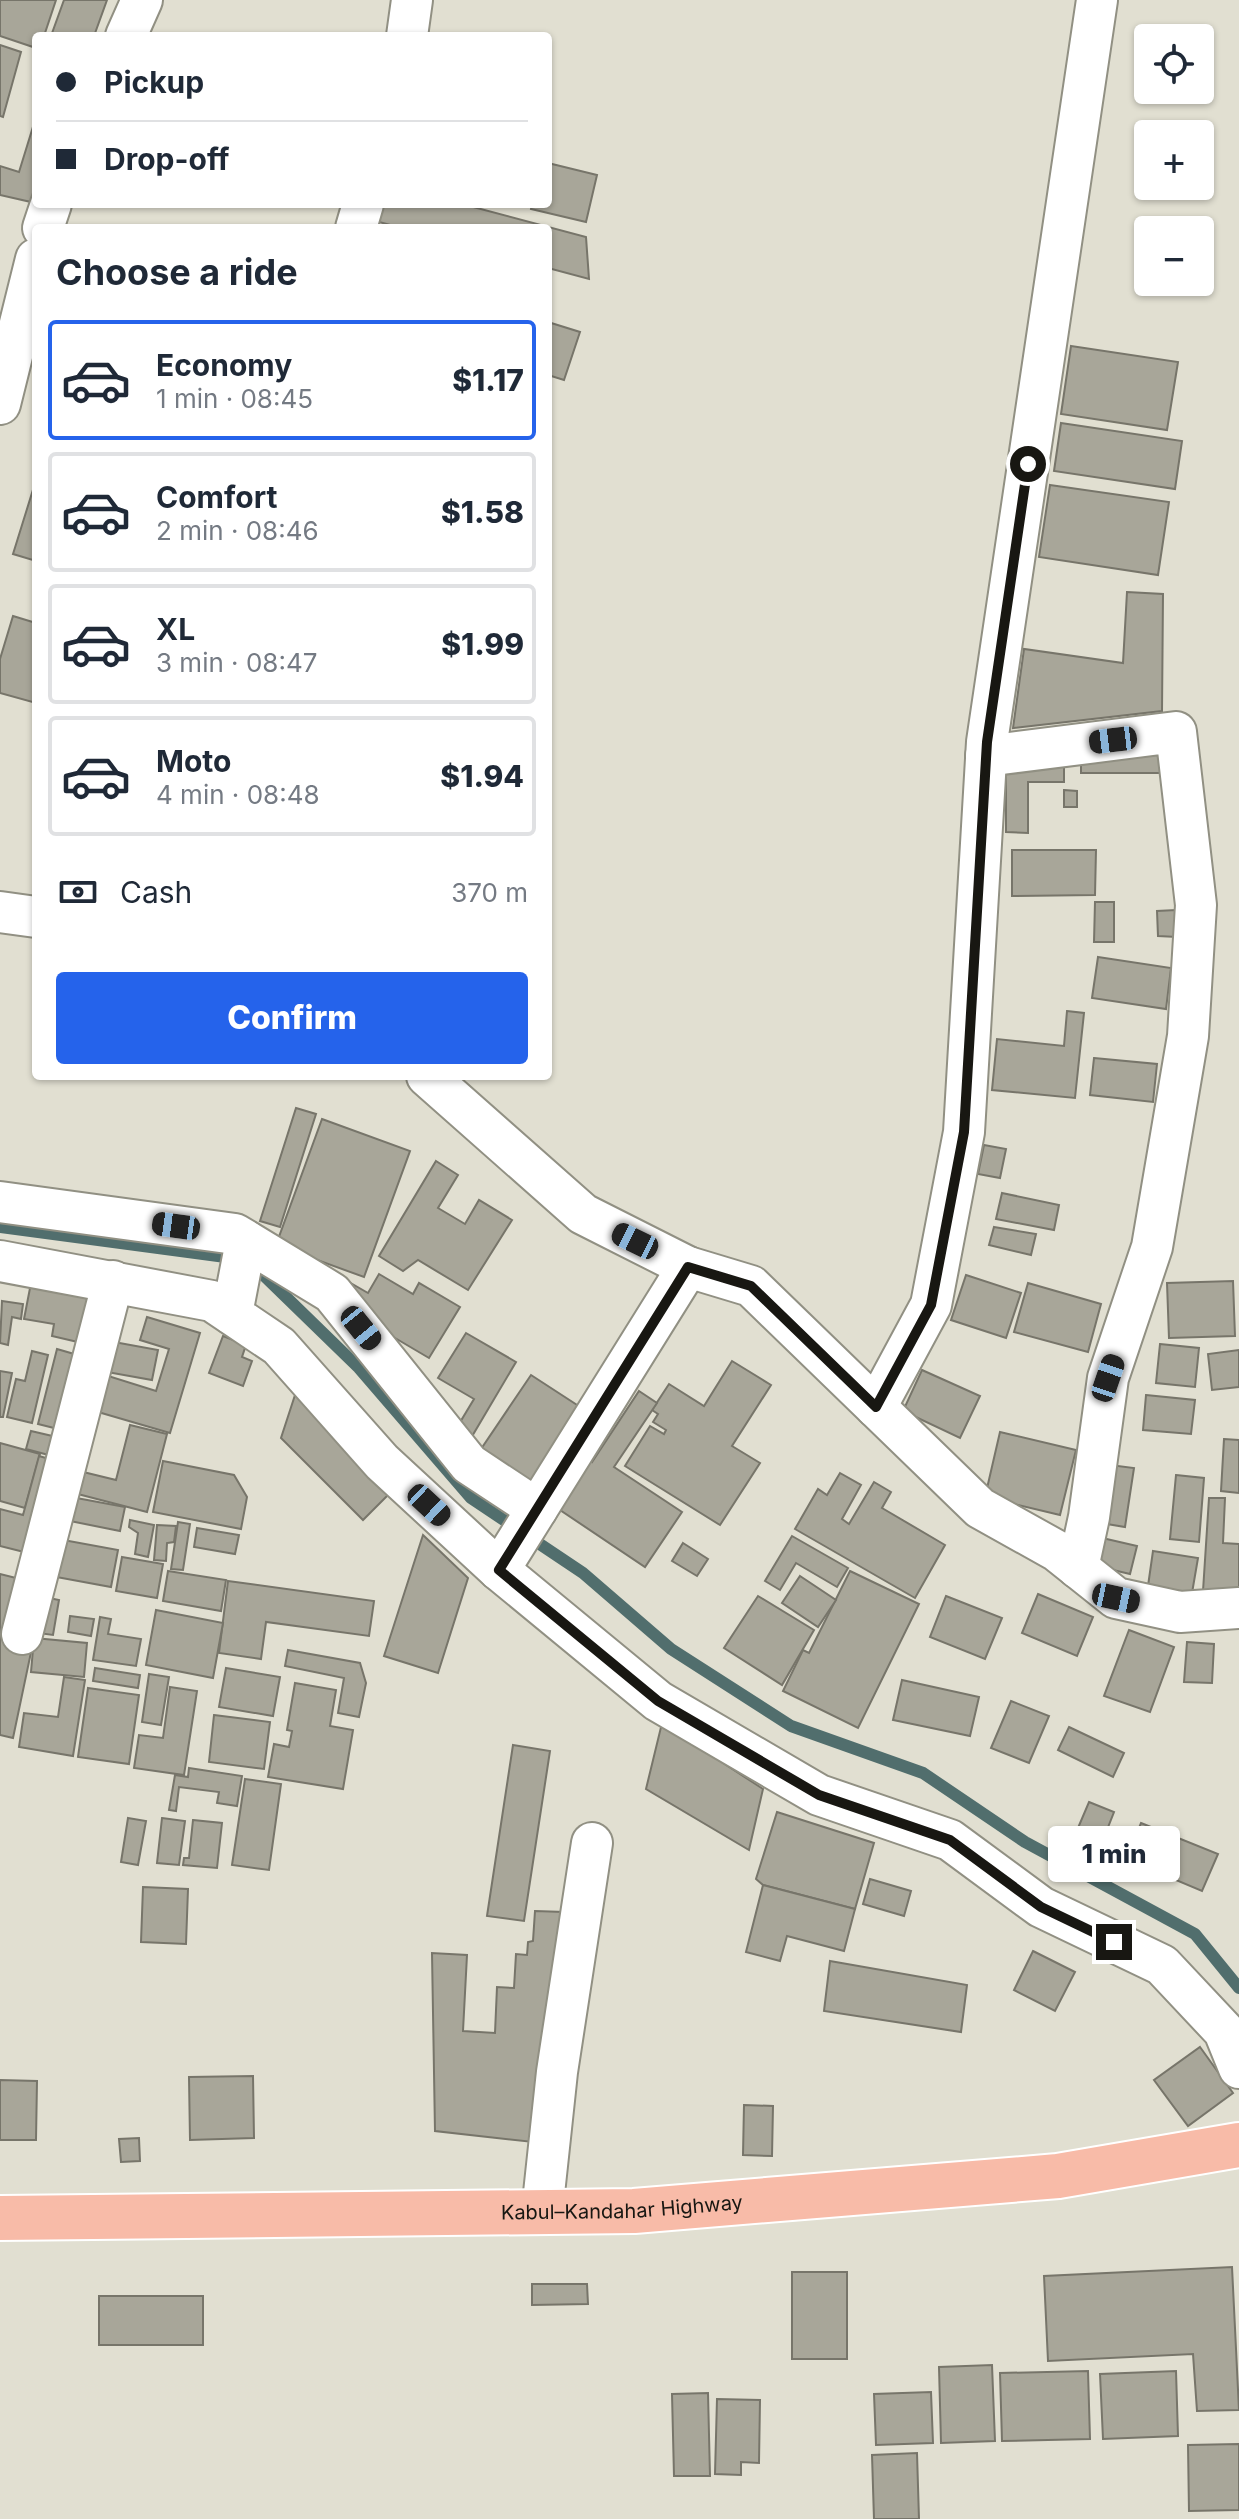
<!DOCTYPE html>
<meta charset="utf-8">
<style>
:root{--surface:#fff;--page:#f6f6f7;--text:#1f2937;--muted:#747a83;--line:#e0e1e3;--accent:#2563eb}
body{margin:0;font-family:Inter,sans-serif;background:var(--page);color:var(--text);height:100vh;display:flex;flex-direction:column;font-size:30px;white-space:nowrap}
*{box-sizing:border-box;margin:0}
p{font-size:26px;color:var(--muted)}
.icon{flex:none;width:44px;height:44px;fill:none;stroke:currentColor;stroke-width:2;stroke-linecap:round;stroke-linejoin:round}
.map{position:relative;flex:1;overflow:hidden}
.drawer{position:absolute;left:32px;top:224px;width:520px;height:856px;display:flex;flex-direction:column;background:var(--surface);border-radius:8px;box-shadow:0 2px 6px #0004}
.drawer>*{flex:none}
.top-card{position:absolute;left:32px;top:32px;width:520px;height:176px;border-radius:8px;box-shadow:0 2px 6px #0004;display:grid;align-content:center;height:176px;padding:0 24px;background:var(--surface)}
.controls{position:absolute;left:1134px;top:24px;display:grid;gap:16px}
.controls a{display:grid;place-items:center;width:80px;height:80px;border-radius:8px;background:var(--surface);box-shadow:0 2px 6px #0004;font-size:40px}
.end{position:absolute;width:36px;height:36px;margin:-18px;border:10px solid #181712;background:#fff;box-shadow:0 0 0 4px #fff}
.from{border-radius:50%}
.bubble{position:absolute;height:56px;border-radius:8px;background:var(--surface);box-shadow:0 2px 6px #0004;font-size:26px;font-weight:800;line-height:56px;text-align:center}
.car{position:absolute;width:24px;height:48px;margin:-24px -12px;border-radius:10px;box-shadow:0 0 6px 2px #0007;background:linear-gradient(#222 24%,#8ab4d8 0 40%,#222 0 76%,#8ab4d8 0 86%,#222 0)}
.top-card b{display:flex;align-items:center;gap:28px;height:76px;font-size:30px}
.top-card b+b{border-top:2px solid var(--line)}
.top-card i{width:20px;height:20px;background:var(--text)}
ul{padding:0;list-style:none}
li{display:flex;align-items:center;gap:24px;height:120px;margin:0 16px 12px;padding:0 8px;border:4px solid var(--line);border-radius:8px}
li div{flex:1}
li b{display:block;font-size:30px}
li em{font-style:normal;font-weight:800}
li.selected{border-color:var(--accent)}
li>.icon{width:72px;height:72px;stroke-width:1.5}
h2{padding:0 24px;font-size:36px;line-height:96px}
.pay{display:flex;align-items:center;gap:20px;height:88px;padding:0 24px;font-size:30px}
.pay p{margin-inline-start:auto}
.button{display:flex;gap:16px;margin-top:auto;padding:16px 24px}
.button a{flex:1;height:92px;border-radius:8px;background:var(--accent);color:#fff;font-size:32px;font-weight:800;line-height:92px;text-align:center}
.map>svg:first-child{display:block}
</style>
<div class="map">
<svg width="1239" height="2519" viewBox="0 0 1239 2519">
<rect width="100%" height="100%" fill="#e1dfd1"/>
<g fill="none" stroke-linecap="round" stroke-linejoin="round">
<!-- stream -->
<polyline stroke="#516e6d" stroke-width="12" points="0,1227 248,1260 359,1368 471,1498 583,1573 671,1649 791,1726 923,1773 1025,1842 1195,1934 1239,1988"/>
</g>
<!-- building -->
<g fill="#a8a699" stroke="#77756a" stroke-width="2">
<polygon points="0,0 56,0 44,36 36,36 36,48 0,36"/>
<polygon points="64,0 107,0 94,36 51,36"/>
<polygon points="0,45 21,52 3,117 0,116"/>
<polygon points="36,117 36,188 31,202 0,195 0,166 19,172"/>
<polygon points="548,163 597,175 586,222 531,209 532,204 548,204"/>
<polygon points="376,204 462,204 586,237 589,279 548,268 548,228 401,228 372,220"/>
<polygon points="548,322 580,332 564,380 548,375"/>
<polygon points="1071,346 1178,362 1167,430 1061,414"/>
<polygon points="1061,423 1182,441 1175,489 1054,471"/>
<polygon points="36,480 36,561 13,554"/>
<polygon points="1050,485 1169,502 1158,575 1039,557"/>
<polygon points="1127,592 1163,594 1162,711 1013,728 1024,649 1123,663"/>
<polygon points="13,616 36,623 36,703 0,693 0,659"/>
<rect x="1081" y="753" width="79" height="20"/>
<polygon points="1006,759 1064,759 1064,782 1028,782 1028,833 1006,832"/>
<polygon points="1064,790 1077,791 1077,807 1064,807"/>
<polygon points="1012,850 1096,850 1095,895 1012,896"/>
<polygon points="1095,902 1114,902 1114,942 1094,942"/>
<polygon points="1176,910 1177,937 1158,936 1157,911"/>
<polygon points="1098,957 1171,968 1166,1009 1092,998"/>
<polygon points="1067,1011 1084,1013 1075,1098 992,1090 997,1039 1064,1046"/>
<polygon points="1094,1058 1157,1064 1153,1102 1090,1095"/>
<polygon points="296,1108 316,1114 280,1227 260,1221"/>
<polygon points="322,1119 410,1151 364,1277 276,1245"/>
<polygon points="984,1145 1006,1149 1000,1178 978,1174"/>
<polygon points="436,1161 458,1175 438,1208 465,1224 479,1200 512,1220 468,1290 418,1260 403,1271 379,1256"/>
<polygon points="1002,1193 1059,1205 1054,1230 996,1219"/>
<polygon points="994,1227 1036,1234 1031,1255 989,1245"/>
<polygon points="300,1254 368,1293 379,1274 413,1294 419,1283 460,1307 429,1358 288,1275"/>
<polygon points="966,1275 1021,1293 1006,1338 951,1320"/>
<polygon points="1233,1281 1235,1336 1169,1338 1167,1283"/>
<polygon points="31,1283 92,1296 82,1343 52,1336 54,1324 24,1319"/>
<polygon points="1028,1283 1101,1304 1088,1352 1014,1332"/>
<polygon points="2,1301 23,1304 21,1319 12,1317 8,1345 0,1343"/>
<polygon points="147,1317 200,1333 170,1433 98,1412 102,1374 156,1391 169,1349 140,1340"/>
<polygon points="466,1333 516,1362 471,1438 456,1429 474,1399 438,1378"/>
<polygon points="223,1336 246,1345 242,1357 252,1361 243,1386 209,1373"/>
<polygon points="114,1342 158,1350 152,1380 107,1372"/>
<polygon points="1160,1344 1199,1348 1195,1387 1156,1383"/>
<polygon points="57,1349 81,1356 62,1430 38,1424"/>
<polygon points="1239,1350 1239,1387 1212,1390 1208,1354"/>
<polygon points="32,1351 48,1355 32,1423 7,1417 16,1379 25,1381"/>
<polygon points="732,1361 771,1385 732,1446 760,1463 720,1525 625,1466 650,1426 664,1434 666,1430 653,1422 658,1414 652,1410 669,1384 704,1406"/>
<polygon points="922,1370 980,1396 960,1438 903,1411"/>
<polygon points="0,1371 12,1373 3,1417 0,1417"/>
<polygon points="531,1375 594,1416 539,1497 477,1455"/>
<polygon points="639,1391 657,1403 614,1467 682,1512 645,1567 551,1504 583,1456 592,1462"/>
<polygon points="295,1395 392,1491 363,1520 281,1438"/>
<polygon points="1146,1395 1195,1400 1191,1434 1143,1430"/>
<polygon points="130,1425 167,1434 147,1512 70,1492 75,1470 116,1480"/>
<polygon points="31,1431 61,1438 56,1457 26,1449"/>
<polygon points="1000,1432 1076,1450 1060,1515 985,1497"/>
<polygon points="1224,1439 1239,1440 1239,1493 1221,1491"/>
<polygon points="0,1443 40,1454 25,1508 0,1501"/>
<polygon points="39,1456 56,1461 32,1554 0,1546 0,1509 23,1515"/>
<polygon points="163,1461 234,1475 247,1497 241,1529 153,1512"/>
<polygon points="1110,1465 1134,1468 1125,1527 1101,1523"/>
<polygon points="840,1473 861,1485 842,1519 849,1524 874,1482 891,1492 882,1508 945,1545 915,1598 795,1529 818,1489 827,1495"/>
<polygon points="1176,1475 1204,1478 1199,1542 1170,1539"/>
<polygon points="55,1494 125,1507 120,1531 50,1517"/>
<polygon points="1209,1498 1225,1498 1223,1543 1239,1544 1239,1593 1203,1591"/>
<polygon points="130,1520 154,1525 148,1557 135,1554 138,1533 129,1527"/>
<polygon points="178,1522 190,1524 183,1570 171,1569"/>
<polygon points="157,1525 176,1526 174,1542 167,1543 166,1561 154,1560"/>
<polygon points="197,1528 239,1535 235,1554 194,1547"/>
<polygon points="423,1535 468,1578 438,1673 384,1656"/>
<polygon points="792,1536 848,1568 837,1587 796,1563 780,1590 765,1581"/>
<polygon points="47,1537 118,1550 111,1587 40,1574"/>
<polygon points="1098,1537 1137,1546 1130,1574 1092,1565"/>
<polygon points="683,1543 708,1559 697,1576 672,1561"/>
<polygon points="1153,1551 1198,1558 1192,1593 1148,1586"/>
<polygon points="122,1557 163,1564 157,1598 116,1591"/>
<polygon points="168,1571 226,1580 221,1611 163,1601"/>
<polygon points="850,1571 919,1604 858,1728 783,1691 803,1650 809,1653"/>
<polygon points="0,1574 28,1581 34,1638 13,1738 0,1735"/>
<polygon points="800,1576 836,1600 818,1627 782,1603"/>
<polygon points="228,1581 374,1601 369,1636 266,1622 261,1659 219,1653"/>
<polygon points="1038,1594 1093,1617 1077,1656 1022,1633"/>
<polygon points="758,1596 814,1630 782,1685 724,1648"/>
<polygon points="946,1596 1002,1618 985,1659 930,1637"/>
<polygon points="44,1597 59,1600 53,1635 38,1633"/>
<polygon points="156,1610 223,1623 213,1678 146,1665"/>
<polygon points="70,1616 94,1619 91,1636 68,1632"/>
<polygon points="100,1617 111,1619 108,1634 141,1639 136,1666 93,1660"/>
<polygon points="1129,1630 1174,1647 1150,1712 1104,1696"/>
<polygon points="34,1638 87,1643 84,1677 31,1672"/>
<polygon points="1187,1642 1214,1644 1212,1683 1184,1682"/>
<polygon points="288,1650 360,1663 366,1683 359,1717 338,1713 344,1678 285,1666"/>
<polygon points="95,1668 140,1675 138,1688 93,1681"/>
<polygon points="226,1668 280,1677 273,1716 219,1707"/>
<polygon points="149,1674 169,1677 161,1725 142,1722"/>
<polygon points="64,1677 85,1680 73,1756 19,1747 24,1713 58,1717"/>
<polygon points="902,1680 979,1697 970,1736 893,1720"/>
<polygon points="295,1683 336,1690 330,1726 353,1730 343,1789 268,1777 274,1744 289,1747 292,1731 287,1730"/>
<polygon points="170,1687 197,1691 184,1775 134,1768 139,1735 163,1738"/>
<polygon points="88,1688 139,1695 129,1764 78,1757"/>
<polygon points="1011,1701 1049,1716 1029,1763 991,1748"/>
<polygon points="214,1715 270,1722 264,1769 209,1762"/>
<polygon points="662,1723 763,1789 749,1850 646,1789"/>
<polygon points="1069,1727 1124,1753 1113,1777 1058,1750"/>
<polygon points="513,1745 550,1751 524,1921 487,1916"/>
<polygon points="189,1768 242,1776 237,1806 217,1803 219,1792 179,1787 176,1811 169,1810 175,1775 188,1777"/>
<polygon points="245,1779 281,1784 269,1870 232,1865"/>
<polygon points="1089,1802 1114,1812 1101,1845 1075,1835"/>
<polygon points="777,1812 874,1843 855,1909 763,1885 756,1879"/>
<polygon points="128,1818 146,1821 138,1865 121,1862"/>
<polygon points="162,1818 185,1821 179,1865 157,1863"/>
<polygon points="193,1820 222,1823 217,1868 183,1865 184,1858 189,1858"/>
<polygon points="1141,1823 1218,1854 1202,1891 1126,1859"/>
<polygon points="870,1879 911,1891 904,1916 863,1904"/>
<polygon points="763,1885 855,1909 844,1951 787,1936 780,1961 746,1952"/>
<polygon points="143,1887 188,1889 186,1944 141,1942"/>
<polygon points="535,1911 564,1912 533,2142 435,2131 432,1953 467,1955 463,2031 495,2033 497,1987 514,1988 516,1954 527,1955 528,1942 533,1941"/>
<polygon points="1033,1951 1075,1972 1055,2011 1014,1990"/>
<polygon points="830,1961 967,1985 961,2032 824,2011"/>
<polygon points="1200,2047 1233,2093 1188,2126 1154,2080"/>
<polygon points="253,2076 254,2138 190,2140 189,2077"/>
<polygon points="0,2080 37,2081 36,2140 0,2140"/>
<polygon points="744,2105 773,2106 772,2156 743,2155"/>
<polygon points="139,2138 140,2161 121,2162 119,2139"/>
<polygon points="1232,2267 1239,2410 1197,2411 1193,2354 1048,2361 1044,2276"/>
<rect x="792" y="2272" width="55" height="87"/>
<polygon points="532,2284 587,2284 588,2304 532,2305"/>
<rect x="99" y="2296" width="104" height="49"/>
<polygon points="992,2365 995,2441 941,2443 939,2367"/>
<polygon points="1088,2371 1090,2439 1002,2441 1000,2373"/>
<polygon points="1176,2371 1178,2436 1103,2439 1100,2374"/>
<polygon points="931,2392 933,2443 876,2445 874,2394"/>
<polygon points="708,2393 710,2476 674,2476 672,2394"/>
<polygon points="717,2399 760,2400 759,2463 741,2462 741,2475 715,2474"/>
<polygon points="1239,2444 1239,2510 1189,2511 1188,2445"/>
<polygon points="917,2453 919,2519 874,2519 872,2455"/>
</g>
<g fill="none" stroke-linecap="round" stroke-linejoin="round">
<defs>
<g id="minor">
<polyline points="126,36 142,0"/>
<polyline points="407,36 412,0"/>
<polyline points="43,228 51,204"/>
<polyline points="356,228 363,204"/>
<polyline points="0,404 36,259"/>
<polyline points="986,756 1176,732 1196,905 1188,1036 1152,1247 1108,1378 1089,1517 1078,1568"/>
<polyline points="0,912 36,917"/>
<polyline points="427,1076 583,1214 688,1267 751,1286 980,1508 1057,1551 1116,1598 1180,1612 1239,1608"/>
<polyline points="0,1202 235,1234 332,1293 469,1464 537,1509"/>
<polyline points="0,1261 212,1301 279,1346 382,1462 499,1570 658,1701 819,1795 950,1840 1041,1907 1162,1965 1224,2031 1239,2068"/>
<polyline points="232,1314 246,1241"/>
<polyline points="876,1407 931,1305 964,1132 987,742 1097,0"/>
<polyline points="499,1570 688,1267"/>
<polyline points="22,1634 113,1281"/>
<polyline points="542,2212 557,2072 592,1843"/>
</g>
<g id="major">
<path id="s1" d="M0,2218L634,2211L1058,2176L1239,2145"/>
</g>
</defs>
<!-- minor casing -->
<use href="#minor" stroke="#919083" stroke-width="44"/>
<!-- major casing -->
<use href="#major" stroke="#fff" stroke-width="48"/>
<!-- minor -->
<use href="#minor" stroke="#fff" stroke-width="40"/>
<!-- major -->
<use href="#major" stroke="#f8bba8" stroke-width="44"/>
</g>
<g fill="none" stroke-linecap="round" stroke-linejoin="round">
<!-- route -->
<polyline stroke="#181712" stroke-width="10" points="1028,464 987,742 964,1132 931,1305 876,1407 751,1286 688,1267 499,1570 658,1701 819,1795 950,1840 1041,1907 1114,1942"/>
</g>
<g text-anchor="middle" stroke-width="8" stroke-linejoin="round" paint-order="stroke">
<!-- street labels -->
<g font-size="20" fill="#181712" stroke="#e1dfd1">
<text dy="7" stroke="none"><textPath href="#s1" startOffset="622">Kabul–Kandahar Highway</textPath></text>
</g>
</g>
</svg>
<div class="controls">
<a><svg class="icon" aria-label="locate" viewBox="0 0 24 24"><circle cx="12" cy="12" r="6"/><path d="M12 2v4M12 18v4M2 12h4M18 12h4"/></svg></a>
<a>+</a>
<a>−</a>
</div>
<i class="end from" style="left:1028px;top:464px"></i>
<i class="end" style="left:1114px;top:1942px"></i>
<div class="bubble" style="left:1048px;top:1826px;width:132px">1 min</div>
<i class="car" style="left:1113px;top:740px;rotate:263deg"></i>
<i class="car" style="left:176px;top:1226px;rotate:278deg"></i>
<i class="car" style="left:635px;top:1241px;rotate:296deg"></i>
<i class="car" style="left:361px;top:1328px;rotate:141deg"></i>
<i class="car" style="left:1108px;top:1378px;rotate:19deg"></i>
<i class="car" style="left:429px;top:1505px;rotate:133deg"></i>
<i class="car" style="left:1116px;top:1598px;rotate:102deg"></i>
<div class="top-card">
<b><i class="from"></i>Pickup</b>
<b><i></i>Drop-off</b>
</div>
<section class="drawer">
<h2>Choose a ride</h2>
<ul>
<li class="selected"><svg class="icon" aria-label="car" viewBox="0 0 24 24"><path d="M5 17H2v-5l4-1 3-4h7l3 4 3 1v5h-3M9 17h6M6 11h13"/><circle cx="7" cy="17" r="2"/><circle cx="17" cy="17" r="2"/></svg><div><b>Economy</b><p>1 min · 08:45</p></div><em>$1.17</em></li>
<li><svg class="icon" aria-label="car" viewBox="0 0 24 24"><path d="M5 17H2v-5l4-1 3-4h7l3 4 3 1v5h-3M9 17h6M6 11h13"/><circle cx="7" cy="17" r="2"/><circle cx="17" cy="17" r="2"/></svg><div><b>Comfort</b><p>2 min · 08:46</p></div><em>$1.58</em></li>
<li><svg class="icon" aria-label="car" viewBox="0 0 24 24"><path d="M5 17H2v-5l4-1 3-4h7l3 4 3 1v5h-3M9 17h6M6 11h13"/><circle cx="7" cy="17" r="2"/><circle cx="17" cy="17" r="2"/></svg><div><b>XL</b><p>3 min · 08:47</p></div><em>$1.99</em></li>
<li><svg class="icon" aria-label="car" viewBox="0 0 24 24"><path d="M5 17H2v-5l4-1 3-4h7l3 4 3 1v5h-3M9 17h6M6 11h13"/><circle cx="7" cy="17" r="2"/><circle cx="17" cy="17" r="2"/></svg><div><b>Moto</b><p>4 min · 08:48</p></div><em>$1.94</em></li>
</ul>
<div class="pay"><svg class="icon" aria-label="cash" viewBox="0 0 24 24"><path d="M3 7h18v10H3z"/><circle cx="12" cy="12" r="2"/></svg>Cash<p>370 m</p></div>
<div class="button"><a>Confirm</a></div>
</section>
</div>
